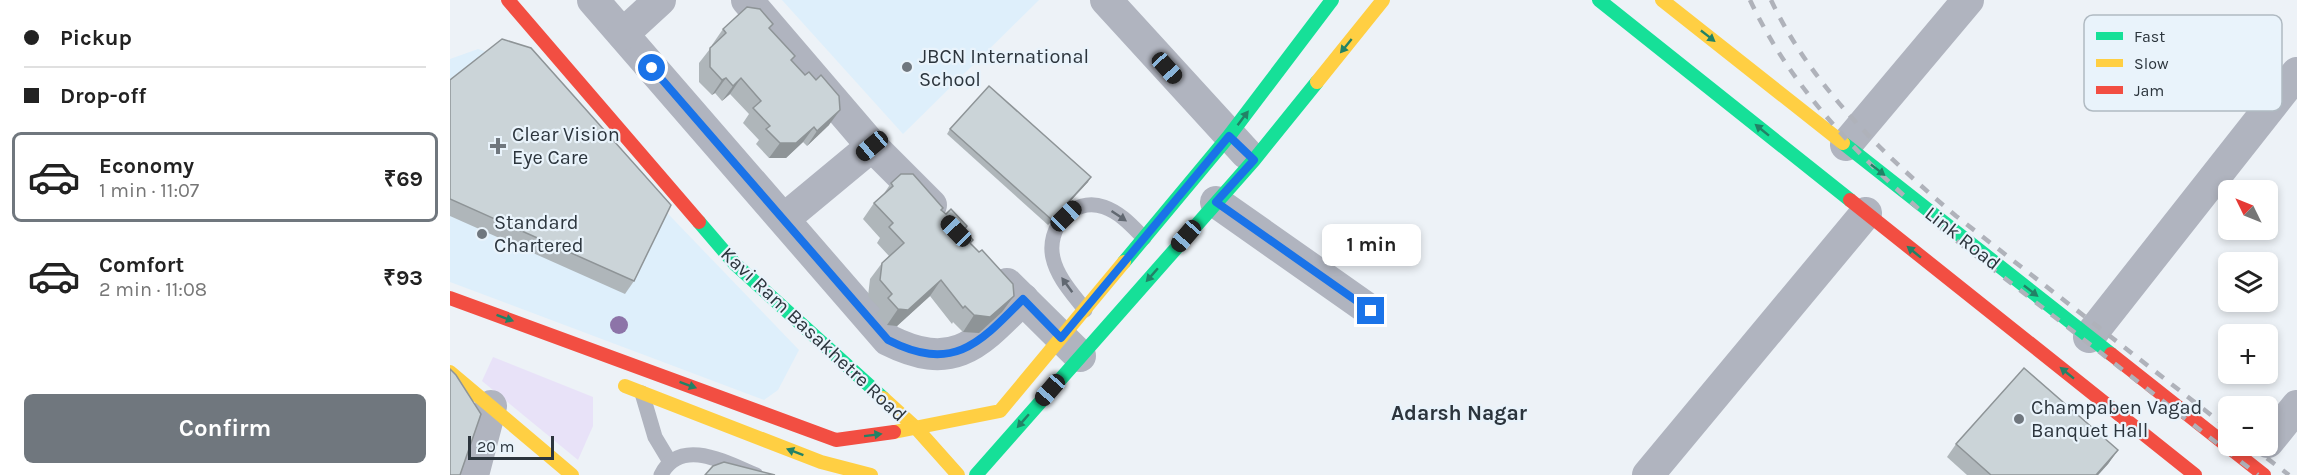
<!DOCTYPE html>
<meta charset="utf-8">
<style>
:root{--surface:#fff;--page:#f6f6f6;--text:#222;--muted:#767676;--line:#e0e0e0;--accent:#70777e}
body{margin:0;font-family:Karla,sans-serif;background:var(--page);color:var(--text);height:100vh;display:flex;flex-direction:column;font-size:22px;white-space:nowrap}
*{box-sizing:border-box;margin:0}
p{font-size:20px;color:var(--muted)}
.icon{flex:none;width:33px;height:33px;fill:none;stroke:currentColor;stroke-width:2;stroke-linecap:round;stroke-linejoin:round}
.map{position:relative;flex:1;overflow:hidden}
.details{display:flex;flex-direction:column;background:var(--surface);width:450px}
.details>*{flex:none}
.hud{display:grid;align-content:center;height:132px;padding:0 24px;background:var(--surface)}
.needle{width:39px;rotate:313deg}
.controls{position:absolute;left:1768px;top:180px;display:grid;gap:12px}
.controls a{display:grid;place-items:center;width:60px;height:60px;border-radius:9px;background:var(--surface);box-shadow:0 3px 9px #0003;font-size:30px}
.scale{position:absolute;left:18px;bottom:15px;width:86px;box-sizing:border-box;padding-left:6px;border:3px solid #2c353d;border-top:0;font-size:16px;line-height:21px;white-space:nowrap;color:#2c353d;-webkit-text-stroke:4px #e9f3fb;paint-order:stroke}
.end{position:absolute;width:27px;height:27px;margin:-14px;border:8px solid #1a73e8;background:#fff;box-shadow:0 0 0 3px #fff}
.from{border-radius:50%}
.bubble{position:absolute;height:42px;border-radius:9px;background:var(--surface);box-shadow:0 3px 9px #0003;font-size:20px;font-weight:700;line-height:42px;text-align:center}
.car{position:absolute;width:18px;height:36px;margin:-18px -9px;border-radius:8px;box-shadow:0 0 4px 2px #0007;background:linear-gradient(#222 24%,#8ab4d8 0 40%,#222 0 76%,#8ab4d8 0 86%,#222 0)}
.hud b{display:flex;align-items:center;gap:21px;height:57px;font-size:22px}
.hud b+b{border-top:2px solid var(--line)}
.hud i{width:15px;height:15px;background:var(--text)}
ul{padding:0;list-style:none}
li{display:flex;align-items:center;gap:18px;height:90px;margin:0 12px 9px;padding:0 12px;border:3px solid transparent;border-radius:9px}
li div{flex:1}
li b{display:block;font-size:22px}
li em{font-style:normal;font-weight:700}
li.selected{border-color:var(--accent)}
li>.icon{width:54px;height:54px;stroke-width:1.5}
.action{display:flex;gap:12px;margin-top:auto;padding:12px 24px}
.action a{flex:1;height:69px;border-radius:9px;background:var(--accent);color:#fff;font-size:24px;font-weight:700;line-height:69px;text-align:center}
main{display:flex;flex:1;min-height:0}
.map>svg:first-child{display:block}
</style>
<main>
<section class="details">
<div class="hud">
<b><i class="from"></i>Pickup</b>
<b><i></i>Drop-off</b>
</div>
<ul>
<li class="selected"><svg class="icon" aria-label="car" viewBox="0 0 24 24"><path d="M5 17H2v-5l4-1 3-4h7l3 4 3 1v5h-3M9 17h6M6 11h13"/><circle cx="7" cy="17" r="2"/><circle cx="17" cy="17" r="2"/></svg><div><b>Economy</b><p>1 min · 11:07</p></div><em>₹69</em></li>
<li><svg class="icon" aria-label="car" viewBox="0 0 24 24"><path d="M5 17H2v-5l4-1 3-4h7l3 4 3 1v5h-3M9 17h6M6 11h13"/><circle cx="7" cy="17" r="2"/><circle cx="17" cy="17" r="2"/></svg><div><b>Comfort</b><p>2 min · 11:08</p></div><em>₹93</em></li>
</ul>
<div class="action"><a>Confirm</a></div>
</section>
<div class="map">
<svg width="1847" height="475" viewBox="0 0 1847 475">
<rect width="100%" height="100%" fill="#edf2f7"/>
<!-- built -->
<g fill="#deeffb">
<polygon points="332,0 589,0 453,134"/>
<polygon points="28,49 74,64 349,350 328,390 314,400 0,282 0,59"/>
</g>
<!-- green -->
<polygon fill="#e8e2f8" points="43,357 143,397 143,426 128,460 32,381"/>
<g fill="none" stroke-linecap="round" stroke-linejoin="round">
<!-- lane -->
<g stroke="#b0b4bf" stroke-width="15">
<path d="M635,310C623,294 607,277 603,258C596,229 622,196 654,207C671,213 682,226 694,238"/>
<polyline points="192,393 205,437 220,462"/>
<path d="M211,475C230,436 277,463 306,475"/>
</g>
<!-- street -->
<g stroke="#b0b4bf" stroke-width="32">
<path d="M143,0L438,340C504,373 528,344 573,299"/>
<polyline points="297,0 422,146 481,205"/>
<polyline points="656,0 796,153"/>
<polyline points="173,34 210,0"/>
<polyline points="1396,145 1518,0"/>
<polyline points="766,202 921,311"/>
<polyline points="334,219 422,146"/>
<polyline points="557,284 630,356"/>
<polyline points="1639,337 1847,73"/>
<polyline points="1818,442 1847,406"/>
<polyline points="23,475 41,406"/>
<polyline points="1198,475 1416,213"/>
</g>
<!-- fast -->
<g stroke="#16e098" stroke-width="14">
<polyline points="1149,0 1400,200"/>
<polyline points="1393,143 1661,354"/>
<polyline points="249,222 285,264 433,398"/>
<polyline points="674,262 779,136 882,0"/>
<polyline points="526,475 804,160 867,82"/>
</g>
<!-- slow -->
<g stroke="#ffcf43" stroke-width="14">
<polyline points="1212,0 1393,143"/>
<polyline points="867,82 933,0"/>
<polyline points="0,372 122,475"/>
<polyline points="175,386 371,462 421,475"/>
<polyline points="433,398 467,429 508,475"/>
<polyline points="444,432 550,411 674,262"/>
</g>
<!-- jam -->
<g stroke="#f24e42" stroke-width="14">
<polyline points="58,0 249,222"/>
<polyline points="1400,200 1745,475"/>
<polyline points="0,298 386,440 444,432"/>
<polyline points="1661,354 1814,475"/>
</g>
<!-- rail -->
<g stroke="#afb2ba" stroke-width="4.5" stroke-dasharray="10 10" stroke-linecap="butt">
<path d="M1300,0C1344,94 1417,165 1494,231L1808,475"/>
<path d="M1321,0C1362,87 1434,155 1506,216L1779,429"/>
<polyline points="1801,446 1839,475"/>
</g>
</g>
<!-- trees -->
<circle fill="#8d74a8" cx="169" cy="325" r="9"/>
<!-- wall -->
<g fill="#afb6ba">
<polygon points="273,29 319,29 345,56 342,61 379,125 357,146 353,142 336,158 319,158 306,144 309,140 293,123 299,114 280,94 272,101 265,93 262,95 249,82 249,63 263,45 262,45"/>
<polygon points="0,80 184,281 175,294 0,216"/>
<polygon points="500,129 638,182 598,225 497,134"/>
<polygon points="441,183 492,210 514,230 523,240 520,243 552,312 529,333 513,332 503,322 502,324 480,296 447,326 437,325 426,314 430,309 418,296 420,279 432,263 439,256 427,243 430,238 413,219 424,203 433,195"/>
<polygon points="1506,444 1668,450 1658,464 1648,475 1517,475 1497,457"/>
</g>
<!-- shaded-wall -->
<g fill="#8e9497">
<polygon points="276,78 265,93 262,95 272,80"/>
<polygon points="291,78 280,94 272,101 283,86"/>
<polygon points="390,110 379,125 357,146 367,131"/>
<polygon points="364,127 353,142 336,158 319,158 330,143"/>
<polygon points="641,177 638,182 598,225 602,220"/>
<polygon points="491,280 480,296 447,326 437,325 448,309"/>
<polygon points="564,296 552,312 529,333 513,332 524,315"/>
<polygon points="1668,450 1658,464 1648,475 1646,475"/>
</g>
<!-- building -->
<g fill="#cbd4d8" stroke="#8e9497" stroke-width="1.5">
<polygon points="297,7 310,9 323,24 319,28 345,56 341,60 355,75 359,72 366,80 371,75 389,96 390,110 367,131 364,127 346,143 330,143 316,129 320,126 303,108 311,101 291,78 283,86 276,78 272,80 260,67 260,48 276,33 273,29"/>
<polygon points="52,39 81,48 221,205 184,281 0,199 0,80"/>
<polygon points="539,86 641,177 602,220 500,129"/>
<polygon points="451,174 463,174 493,208 491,210 496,214 501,209 517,226 514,230 523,240 520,243 529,252 532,250 563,284 564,296 540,317 524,315 515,306 513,308 491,280 458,310 448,309 438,298 442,294 430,280 432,263 454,243 439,227 443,223 424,203 443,186 441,183"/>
<polygon points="1574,368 1668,450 1646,475 1541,475 1506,444"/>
<polygon points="0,369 6,375 31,414 10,475 0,475"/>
<polygon points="274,462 325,475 255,475 263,466"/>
</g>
<!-- one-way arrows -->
<defs><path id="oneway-solid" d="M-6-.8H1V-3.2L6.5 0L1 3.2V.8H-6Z" transform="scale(1.5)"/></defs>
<g fill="#228266">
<use href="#oneway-solid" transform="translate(1258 36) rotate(38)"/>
<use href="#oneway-solid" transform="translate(896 46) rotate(129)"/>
<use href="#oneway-solid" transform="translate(793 118) rotate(-53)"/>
<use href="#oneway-solid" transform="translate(1312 130) rotate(-141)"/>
<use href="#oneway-solid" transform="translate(1428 170) rotate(38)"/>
<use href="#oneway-solid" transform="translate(1464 252) rotate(-141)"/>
<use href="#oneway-solid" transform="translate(702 275) rotate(131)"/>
<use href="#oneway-solid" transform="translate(1581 291) rotate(38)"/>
<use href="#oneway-solid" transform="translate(55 318) rotate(20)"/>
<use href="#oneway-solid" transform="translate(1617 373) rotate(-141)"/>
<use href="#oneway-solid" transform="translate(238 385) rotate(20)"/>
<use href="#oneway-solid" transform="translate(573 421) rotate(131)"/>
<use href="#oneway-solid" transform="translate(423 435) rotate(-7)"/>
<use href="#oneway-solid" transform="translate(345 452) rotate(-159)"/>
</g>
<g fill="#616871">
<use href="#oneway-solid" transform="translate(669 216) rotate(34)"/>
<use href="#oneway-solid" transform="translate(617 285) rotate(-126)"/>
</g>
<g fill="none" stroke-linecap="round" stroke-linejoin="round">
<!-- route -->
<path stroke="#1a73e8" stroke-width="8" d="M202,68L438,340C503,373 529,344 573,299L611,338L779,136L804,160L766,202L921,311"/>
</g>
<!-- markers -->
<g fill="#70777e" stroke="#e9f3fb" stroke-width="2">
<circle cx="457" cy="67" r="6"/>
<path d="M45 137h6v6h6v6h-6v6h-6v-6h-6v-6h6z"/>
<circle cx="32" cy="234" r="6"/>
<circle cx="1569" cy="419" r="6"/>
</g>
<g text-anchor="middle" stroke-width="4.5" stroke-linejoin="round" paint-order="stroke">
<!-- poi labels -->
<g font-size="20" fill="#2c353d" stroke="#e9f3fb" text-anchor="start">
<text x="469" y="63">JBCN International<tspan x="469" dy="23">School</tspan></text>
<text x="62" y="141">Clear Vision<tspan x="62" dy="23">Eye Care</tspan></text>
<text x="44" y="229">Standard<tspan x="44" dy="23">Chartered</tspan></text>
<text x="1581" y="414">Champaben Vagad<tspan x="1581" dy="23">Banquet Hall</tspan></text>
</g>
<!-- street labels -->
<g font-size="20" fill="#2c353d" stroke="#e9f3fb">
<text transform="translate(1513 238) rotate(38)" y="7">Link Road</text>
<text transform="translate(364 334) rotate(43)" y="7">Kavi Ram Basakhetre Road</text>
</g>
<!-- neighbourhood labels -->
<g font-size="21" font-weight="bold" fill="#2c353d" stroke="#e9f3fb">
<text x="1009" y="420">Adarsh Nagar</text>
</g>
</g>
<!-- legend -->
<rect x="1634" y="15" width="198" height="96" rx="9" fill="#e9f3fb" stroke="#b0bac2" stroke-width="1.5"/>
<rect x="1646" y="32" width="27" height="8" fill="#16e098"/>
<rect x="1646" y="59" width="27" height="8" fill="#ffcf43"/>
<rect x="1646" y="86" width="27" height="8" fill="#f24e42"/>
<g font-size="16" fill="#2c353d">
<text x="1684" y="42">Fast</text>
<text x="1684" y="69">Slow</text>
<text x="1684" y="96">Jam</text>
</g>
</svg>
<div class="controls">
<a><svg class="needle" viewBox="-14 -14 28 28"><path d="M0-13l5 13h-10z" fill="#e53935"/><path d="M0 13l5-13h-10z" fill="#767676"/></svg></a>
<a><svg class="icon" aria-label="layers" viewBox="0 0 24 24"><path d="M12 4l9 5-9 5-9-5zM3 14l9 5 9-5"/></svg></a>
<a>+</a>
<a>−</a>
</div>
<div class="scale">20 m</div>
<i class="end from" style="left:202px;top:68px"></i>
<i class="end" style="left:921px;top:311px"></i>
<div class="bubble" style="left:872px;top:224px;width:99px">1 min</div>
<i class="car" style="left:717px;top:68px;rotate:138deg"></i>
<i class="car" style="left:422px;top:146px;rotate:230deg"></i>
<i class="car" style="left:616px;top:216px;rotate:46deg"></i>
<i class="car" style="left:506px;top:231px;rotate:316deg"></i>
<i class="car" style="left:736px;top:236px;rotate:221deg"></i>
<i class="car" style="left:600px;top:390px;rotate:221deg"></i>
</div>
</main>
